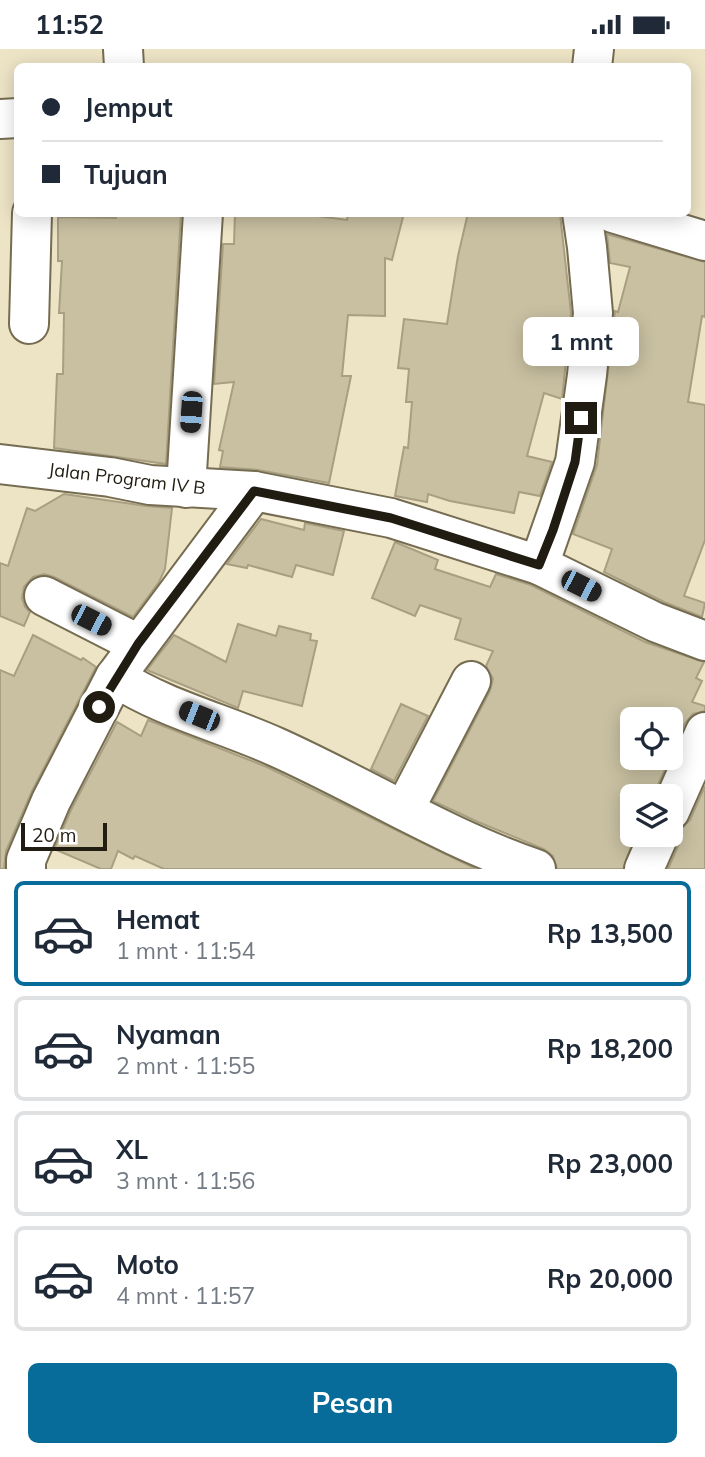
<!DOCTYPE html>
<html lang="id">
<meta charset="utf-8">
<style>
:root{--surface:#fff;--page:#f6f6f7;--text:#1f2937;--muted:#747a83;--line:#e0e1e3;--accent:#076c9a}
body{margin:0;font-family:Mulish,sans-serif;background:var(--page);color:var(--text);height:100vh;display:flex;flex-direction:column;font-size:26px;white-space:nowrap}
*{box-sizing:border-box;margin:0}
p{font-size:23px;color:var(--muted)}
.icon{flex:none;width:38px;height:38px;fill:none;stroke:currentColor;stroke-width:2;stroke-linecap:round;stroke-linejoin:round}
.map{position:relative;height:820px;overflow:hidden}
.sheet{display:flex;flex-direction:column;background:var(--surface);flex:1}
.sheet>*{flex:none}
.hud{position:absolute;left:14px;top:14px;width:677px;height:154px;border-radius:10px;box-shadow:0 4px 18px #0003;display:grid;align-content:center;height:154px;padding:0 28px;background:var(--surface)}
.fabs{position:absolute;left:620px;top:658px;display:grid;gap:14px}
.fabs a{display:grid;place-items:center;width:63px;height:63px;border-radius:10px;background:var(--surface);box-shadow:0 4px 18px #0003;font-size:35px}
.scale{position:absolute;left:21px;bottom:18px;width:86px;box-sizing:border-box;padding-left:7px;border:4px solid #201c11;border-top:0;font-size:19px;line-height:24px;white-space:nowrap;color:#201c11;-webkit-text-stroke:5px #fff;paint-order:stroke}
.end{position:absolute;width:32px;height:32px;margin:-16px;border:9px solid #201c11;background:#fff;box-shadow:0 0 0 4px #fff}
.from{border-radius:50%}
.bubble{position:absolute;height:49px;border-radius:10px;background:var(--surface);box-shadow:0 4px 18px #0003;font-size:23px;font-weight:700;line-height:49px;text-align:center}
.car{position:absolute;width:21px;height:42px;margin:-21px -10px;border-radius:9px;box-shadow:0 0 5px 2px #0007;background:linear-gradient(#222 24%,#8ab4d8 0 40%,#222 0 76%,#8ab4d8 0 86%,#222 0)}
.hud b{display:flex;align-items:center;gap:24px;height:66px;font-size:26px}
.hud b+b{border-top:2px solid var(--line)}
.hud i{width:18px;height:18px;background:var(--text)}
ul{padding:12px 0 0;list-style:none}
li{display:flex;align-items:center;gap:21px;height:105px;margin:0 14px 10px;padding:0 14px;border:4px solid var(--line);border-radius:10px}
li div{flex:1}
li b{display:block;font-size:26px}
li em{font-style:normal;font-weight:700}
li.active{border-color:var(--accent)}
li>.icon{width:63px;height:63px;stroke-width:1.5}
.action{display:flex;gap:14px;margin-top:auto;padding:14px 28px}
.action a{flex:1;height:80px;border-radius:10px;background:var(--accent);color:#fff;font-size:28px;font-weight:700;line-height:80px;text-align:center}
.status{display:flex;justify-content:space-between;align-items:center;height:49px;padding:0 35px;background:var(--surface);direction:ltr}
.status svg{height:19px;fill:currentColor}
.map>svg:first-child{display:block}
</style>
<div class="status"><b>11:52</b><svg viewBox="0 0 49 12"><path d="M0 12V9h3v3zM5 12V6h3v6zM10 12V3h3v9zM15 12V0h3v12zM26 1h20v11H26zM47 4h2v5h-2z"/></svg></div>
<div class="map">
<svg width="705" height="820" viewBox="0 0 705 820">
<rect width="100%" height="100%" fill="#ede3c5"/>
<!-- building -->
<g fill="#c9c0a2" stroke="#a89f82" stroke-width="2">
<polygon points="116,164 181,164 166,415 54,399 57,325 63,325 64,264 59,264 62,212 58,212 58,168 116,169"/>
<polygon points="235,164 295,164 347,171 348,164 404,164 392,211 385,209 385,267 348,266 342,327 351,327 329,434 258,421 220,418 223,402 219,401 234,333 214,335 223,195 234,195"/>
<polygon points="468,164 560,165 571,264 562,350 544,344 527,407 552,413 540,447 519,443 514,464 450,452 428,445 427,453 395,447 404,398 408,399 412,353 406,353 409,320 398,319 404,270 447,275 458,207"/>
<polygon points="607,185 705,213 705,268 702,267 688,353 705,356 705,491 684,547 705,554 702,568 664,553 604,523 612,500 573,485 597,416 615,262 618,263 630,218 610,214"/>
<polygon points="64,445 146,457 172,459 165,520 159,533 133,568 54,528 44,525 33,528 24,538 22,549 25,558 30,563 24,577 0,567 0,514 8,517 27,459 35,462"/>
<polygon points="261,470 304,481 305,474 344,482 333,526 296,516 292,528 248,516 247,519 227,515"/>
<polygon points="395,493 438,511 435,520 490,538 496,525 531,536 645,593 704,613 696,629 702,632 692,653 705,657 705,662 693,665 685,674 670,707 670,670 632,670 632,709 670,709 653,747 632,747 632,786 635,786 623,820 557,820 553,807 544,800 478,773 433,752 490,642 493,630 486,617 493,602 455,590 461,570 420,556 415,567 372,549"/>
<polygon points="238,575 276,587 279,577 311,585 310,591 317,592 302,657 243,642 238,659 147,621 174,586 226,613"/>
<polygon points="33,586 81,611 83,609 96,618 32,742 6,802 4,820 0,820 0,621 14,627"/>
<polygon points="401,655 428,667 394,732 371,720"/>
<polygon points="148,671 267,718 476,820 164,820 135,807 133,810 118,802 111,820 101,820 54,800 71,761 117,673 141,687"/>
<polygon points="705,737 705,820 668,820 679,795 680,781 690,771"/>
</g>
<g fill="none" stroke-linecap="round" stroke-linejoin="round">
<defs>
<g id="minor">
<polyline points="123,0 124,18"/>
<polyline points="592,18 594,0"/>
<polyline points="0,70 18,69"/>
<polyline points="613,164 705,192"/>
<polyline points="29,275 32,164"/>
<polyline points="0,415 110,428 150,436 254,442 391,469 539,516 655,573 705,592"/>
<polyline points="186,439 203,164"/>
<polyline points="539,516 575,413 587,326 593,264 587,198 582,164"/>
<polyline points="44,547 138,595"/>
<path d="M115,628C164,660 223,674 276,698C363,737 445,789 536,820"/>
<polyline points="404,761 471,632"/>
<polyline points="670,762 705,683"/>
<polyline points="26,820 26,811 51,752 115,628 254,442"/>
<polyline points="644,820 659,786"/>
</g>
</defs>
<!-- minor casing -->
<use href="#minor" stroke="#756c51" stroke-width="42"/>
<!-- minor -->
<use href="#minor" stroke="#fff" stroke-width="38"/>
</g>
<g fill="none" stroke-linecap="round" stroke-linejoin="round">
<!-- route -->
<polyline stroke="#201c11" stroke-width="9" points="99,658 138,595 254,442 391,469 539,516 553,481 575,413 581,369"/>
</g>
<g text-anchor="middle" stroke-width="5" stroke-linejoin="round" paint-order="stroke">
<!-- street labels -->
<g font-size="18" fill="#201c11" stroke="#fff">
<text transform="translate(127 430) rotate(7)" y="6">Jalan Program IV B</text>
</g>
</g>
</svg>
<div class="fabs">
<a><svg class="icon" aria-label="locate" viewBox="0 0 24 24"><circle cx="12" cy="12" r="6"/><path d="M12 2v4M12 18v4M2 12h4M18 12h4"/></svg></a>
<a><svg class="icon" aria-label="layers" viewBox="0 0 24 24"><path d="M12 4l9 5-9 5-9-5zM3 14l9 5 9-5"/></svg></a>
</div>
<div class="scale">20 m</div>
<i class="end from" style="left:99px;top:658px"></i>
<i class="end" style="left:581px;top:369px"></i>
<div class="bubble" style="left:523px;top:268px;width:116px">1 mnt</div>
<i class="car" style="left:191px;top:363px;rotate:184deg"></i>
<i class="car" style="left:581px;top:537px;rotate:117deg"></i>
<i class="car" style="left:91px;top:571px;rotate:117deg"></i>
<i class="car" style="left:199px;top:667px;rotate:292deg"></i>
<div class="hud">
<b><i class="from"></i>Jemput</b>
<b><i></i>Tujuan</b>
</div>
</div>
<section class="sheet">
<ul>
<li class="active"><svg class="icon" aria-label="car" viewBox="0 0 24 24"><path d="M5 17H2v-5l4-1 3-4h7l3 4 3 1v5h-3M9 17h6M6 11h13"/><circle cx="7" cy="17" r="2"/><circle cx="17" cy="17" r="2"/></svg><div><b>Hemat</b><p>1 mnt · 11:54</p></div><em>Rp 13,500</em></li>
<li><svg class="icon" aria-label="car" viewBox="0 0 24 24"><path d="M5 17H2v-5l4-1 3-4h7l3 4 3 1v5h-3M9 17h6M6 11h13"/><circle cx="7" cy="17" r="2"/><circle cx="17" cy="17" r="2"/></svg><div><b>Nyaman</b><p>2 mnt · 11:55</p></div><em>Rp 18,200</em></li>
<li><svg class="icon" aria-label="car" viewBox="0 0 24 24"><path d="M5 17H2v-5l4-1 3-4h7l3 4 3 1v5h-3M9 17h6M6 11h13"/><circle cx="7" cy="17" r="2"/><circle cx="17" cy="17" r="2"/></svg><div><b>XL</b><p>3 mnt · 11:56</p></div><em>Rp 23,000</em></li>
<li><svg class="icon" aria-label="car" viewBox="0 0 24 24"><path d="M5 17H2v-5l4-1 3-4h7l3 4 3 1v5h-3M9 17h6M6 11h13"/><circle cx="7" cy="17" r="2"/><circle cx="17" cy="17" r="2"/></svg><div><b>Moto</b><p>4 mnt · 11:57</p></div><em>Rp 20,000</em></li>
</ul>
<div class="action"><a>Pesan</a></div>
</section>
